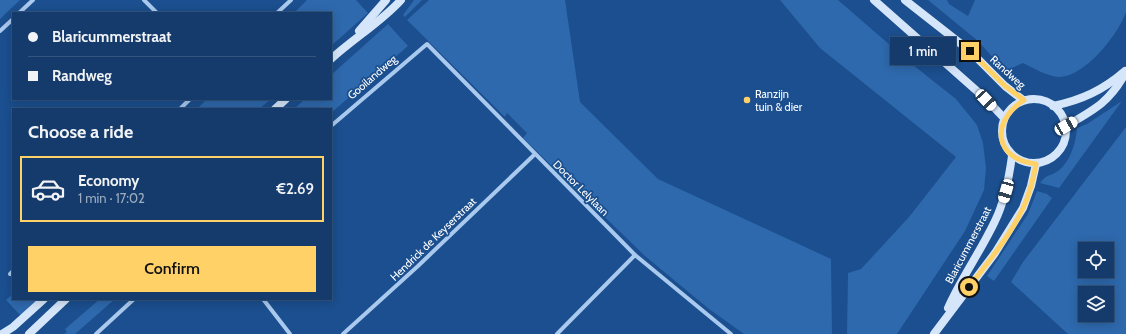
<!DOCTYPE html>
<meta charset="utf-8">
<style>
:root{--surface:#143b6b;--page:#1d4271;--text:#f1f3f6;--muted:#9dadc1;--line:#33557e;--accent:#ffd166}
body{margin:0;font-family:Cabin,sans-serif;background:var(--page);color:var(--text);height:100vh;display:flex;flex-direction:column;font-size:15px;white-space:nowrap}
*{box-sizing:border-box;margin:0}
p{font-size:13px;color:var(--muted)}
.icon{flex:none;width:22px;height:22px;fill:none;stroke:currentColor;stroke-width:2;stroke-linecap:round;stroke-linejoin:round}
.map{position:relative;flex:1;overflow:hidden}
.drawer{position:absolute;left:12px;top:108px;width:320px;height:192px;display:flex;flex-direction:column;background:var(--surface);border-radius:0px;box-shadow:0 2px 10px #0003,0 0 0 1px var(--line)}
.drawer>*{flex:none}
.guide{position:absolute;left:12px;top:12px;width:320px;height:88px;border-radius:0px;box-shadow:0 2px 10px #0003,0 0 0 1px var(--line);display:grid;align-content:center;height:88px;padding:0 16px;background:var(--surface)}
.buttons{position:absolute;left:1078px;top:242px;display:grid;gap:8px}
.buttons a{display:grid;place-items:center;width:36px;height:36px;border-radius:0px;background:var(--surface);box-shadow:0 2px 10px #0003,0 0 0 1px var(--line);font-size:20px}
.end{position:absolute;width:18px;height:18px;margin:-9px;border:5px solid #ffd166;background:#111;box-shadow:0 0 0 2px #111}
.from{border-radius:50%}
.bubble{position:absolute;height:28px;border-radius:0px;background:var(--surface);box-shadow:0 2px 10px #0003,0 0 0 1px var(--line);font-size:13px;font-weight:600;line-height:28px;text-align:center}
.car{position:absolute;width:12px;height:24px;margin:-12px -6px;border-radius:5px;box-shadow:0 0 3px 1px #0007;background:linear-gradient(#fff 24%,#345 0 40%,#fff 0 76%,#345 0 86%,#fff 0)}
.guide b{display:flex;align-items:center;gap:14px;height:38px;font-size:15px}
.guide b+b{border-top:1px solid var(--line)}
.guide i{width:10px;height:10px;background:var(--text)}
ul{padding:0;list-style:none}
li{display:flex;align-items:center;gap:12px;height:66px;margin:0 8px 6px;padding:0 8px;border:2px solid var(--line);border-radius:0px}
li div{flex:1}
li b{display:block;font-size:15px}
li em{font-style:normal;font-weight:600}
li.on{border-color:var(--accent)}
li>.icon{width:36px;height:36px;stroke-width:1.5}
h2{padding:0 16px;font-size:18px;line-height:48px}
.button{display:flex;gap:8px;margin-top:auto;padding:8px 16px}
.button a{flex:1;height:46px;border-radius:0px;background:var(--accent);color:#111;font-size:16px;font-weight:600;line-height:46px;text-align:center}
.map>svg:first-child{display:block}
</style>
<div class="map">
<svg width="1126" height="334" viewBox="0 0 1126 334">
<rect width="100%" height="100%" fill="#1b4f8f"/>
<!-- green -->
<g fill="#2e69ad" fill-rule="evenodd">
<polygon points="0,0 20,0 0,19"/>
<polygon points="307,0 356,0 368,13 331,46 331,13 294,13"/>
<polygon points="414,0 422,0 405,17 403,15"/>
<polygon points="429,0 565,0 580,102 658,179 831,259 832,334 744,334 709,309 645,256 523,138 527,133 507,113 505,117 407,20"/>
<polygon points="780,0 838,0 913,65 956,99 977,125 983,143 986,168 984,190 965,231 897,334 847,334 848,273 861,269 909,217 956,157 820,48"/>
<path d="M928,0H947L949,4L968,16L975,0H1126C1126,4 1126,9 1126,12C1118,35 1084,78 1058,77C1047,76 1033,68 1023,63L1005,71L978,41Z"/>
<polygon points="388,24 408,46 331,113 331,109 294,109 305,99 331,99 331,75"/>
<polygon points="207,99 271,99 259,109 197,109"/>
<path d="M1122,101L1059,188L1040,183C1048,173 1049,177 1058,171C1070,162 1076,143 1077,128L1087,124Z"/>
<path d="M1126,127V334H1068L1011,282L1023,262ZM1085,249H1107V271H1085ZM1085,293H1107V315H1085Z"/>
<polygon points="1037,191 1047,194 1052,198 994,281 987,276 1028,214"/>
<polygon points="13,294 13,299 39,299 21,316 6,300"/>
<polygon points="100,299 115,299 75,334 64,334 67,332 65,329"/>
</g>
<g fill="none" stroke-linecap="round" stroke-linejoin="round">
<!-- street -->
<g stroke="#a9c9ee" stroke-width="4">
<polyline points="144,0 157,13"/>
<polyline points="19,13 33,0"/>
<polyline points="277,13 291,0"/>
<polyline points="0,31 13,19"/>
<polyline points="180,109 190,99"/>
<polyline points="331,126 427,44 635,255 731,334"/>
<polyline points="10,274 13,271"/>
<polyline points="263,299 290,334"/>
<polyline points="96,334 134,299"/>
<polyline points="343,334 418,266 534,155"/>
<polyline points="557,334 635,255"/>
</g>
<!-- secondary -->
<g stroke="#d6e6fa" stroke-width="8">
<polyline points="874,0 986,99 1004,118"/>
<polyline points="905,0 970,51 1005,86 1023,100"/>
<polyline points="359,31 386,0"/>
<path d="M331,59C354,38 381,22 401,0"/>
<circle cx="1034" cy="131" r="32"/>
<path d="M1053,106C1082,100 1103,90 1125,71"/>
<polyline points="275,109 286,99"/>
<path d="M1066,126C1094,110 1110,102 1126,72"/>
<path d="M948,308C961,278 981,251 995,221C1005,201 1009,178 1012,156"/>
<polyline points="2,334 13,327 44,299"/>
<polyline points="29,334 66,299"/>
<polyline points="934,334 995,253 1023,208 1031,186 1036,164"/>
</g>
</g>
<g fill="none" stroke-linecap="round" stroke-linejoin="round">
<!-- route -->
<path stroke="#ffd166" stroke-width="5" d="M969,287C988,262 1010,236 1023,208C1030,194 1033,179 1036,164C994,159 990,122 1024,100L1005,86L970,51"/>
</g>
<!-- markers -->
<circle fill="#ffd166" stroke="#1b4f8f" stroke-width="1.5" cx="747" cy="100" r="4"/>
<g text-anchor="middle" stroke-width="3.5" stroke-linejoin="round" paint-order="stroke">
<!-- street labels -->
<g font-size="11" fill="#fff" stroke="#1b4f8f">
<text transform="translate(1008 72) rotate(42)" y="4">Randweg</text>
<text transform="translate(372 77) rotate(-41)" y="4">Gooilandweg</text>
<text transform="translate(581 188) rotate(45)" y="4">Doctor Lelylaan</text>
<text transform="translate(433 239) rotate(-44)" y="4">Hendrick de Keyserstraat</text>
<text transform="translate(968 245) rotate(-62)" y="4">Blaricummerstraat</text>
</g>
<!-- poi labels -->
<g font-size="11" fill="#fff" stroke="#1b4f8f" text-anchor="start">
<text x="755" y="98">Ranzijn<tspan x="755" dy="13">tuin &amp; dier</tspan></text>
</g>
</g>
</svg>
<div class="buttons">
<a><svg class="icon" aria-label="locate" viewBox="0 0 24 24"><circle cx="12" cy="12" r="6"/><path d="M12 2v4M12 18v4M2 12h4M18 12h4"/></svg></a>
<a><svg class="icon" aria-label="layers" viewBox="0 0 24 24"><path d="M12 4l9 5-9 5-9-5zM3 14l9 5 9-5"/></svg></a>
</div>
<i class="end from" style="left:969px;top:287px"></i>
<i class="end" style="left:970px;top:51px"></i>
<div class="bubble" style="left:890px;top:37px;width:66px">1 min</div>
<i class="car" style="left:986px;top:100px;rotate:137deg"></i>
<i class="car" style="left:1066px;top:126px;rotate:60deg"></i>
<i class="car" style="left:1006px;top:191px;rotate:196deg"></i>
<div class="guide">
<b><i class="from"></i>Blaricummerstraat</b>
<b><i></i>Randweg</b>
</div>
<section class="drawer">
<h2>Choose a ride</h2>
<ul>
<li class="on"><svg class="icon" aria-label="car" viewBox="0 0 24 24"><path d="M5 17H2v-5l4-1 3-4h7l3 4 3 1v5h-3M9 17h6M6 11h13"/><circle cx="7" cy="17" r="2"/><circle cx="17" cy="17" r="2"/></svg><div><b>Economy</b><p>1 min · 17:02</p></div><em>€2.69</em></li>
</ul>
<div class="button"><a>Confirm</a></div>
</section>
</div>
